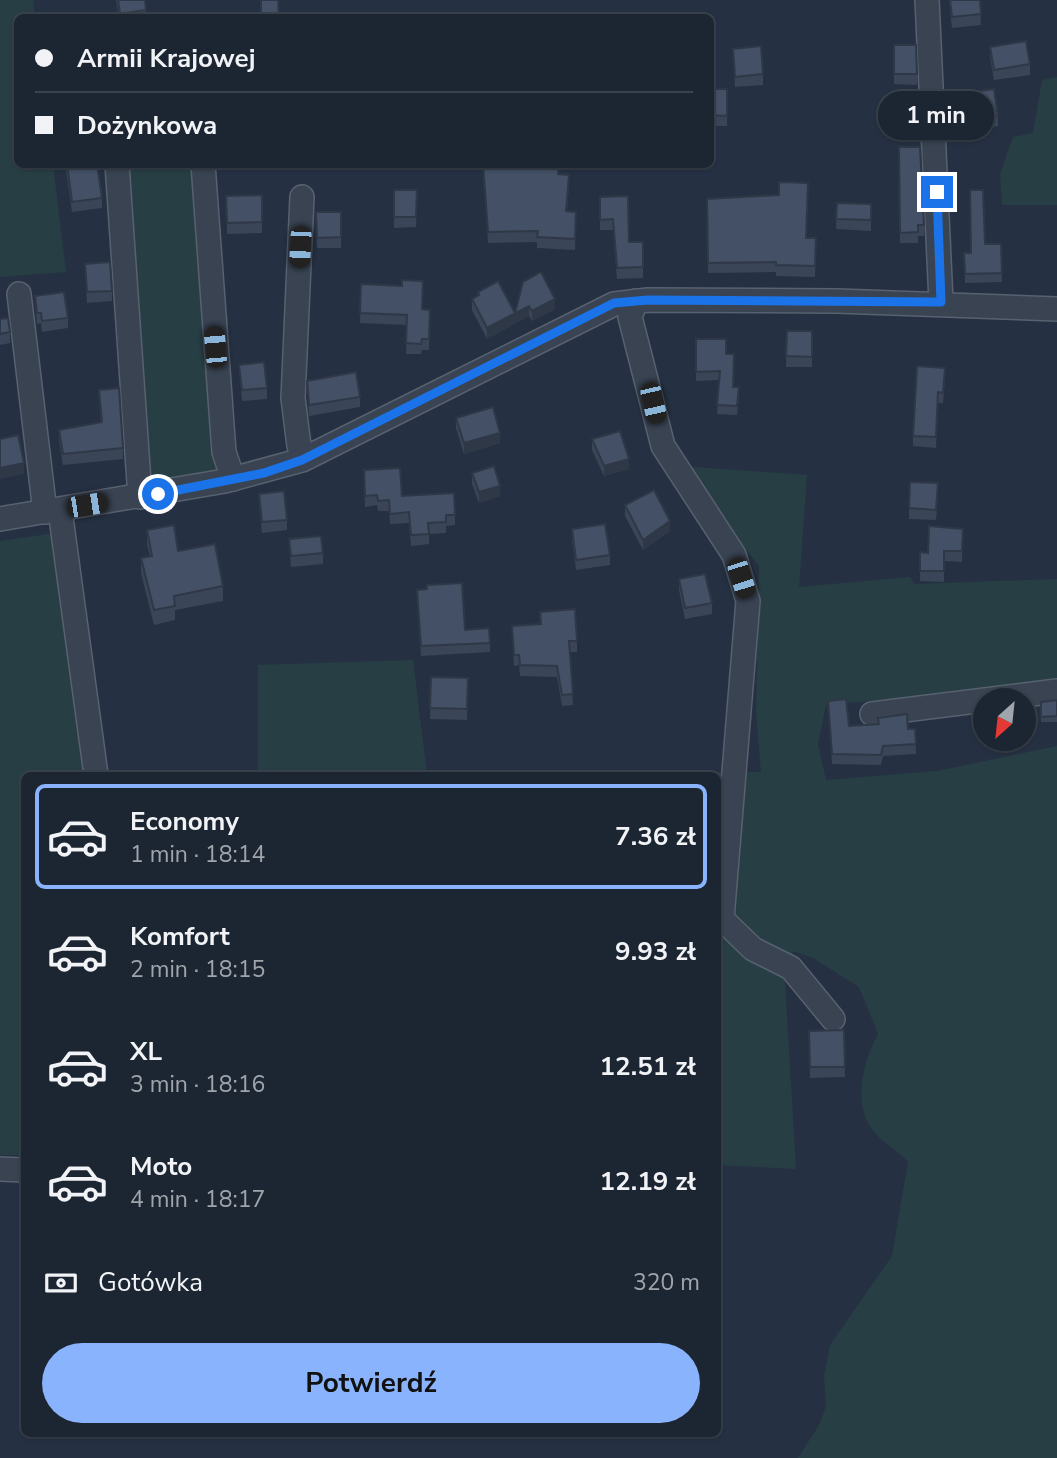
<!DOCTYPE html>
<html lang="pl">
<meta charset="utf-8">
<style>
:root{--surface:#1c2532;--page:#252d3a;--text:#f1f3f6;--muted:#a0a5ac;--line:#3a424d;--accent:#8ab3fd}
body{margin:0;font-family:"Nunito Sans",sans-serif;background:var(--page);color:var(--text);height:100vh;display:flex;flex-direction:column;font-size:26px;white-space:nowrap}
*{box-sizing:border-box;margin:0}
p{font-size:23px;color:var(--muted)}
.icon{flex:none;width:38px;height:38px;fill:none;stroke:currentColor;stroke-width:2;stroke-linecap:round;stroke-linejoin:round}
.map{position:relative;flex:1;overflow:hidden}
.panel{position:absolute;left:21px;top:772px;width:700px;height:665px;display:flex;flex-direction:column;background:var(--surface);border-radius:10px;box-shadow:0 2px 5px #0004,0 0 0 2px var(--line)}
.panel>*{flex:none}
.banner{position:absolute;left:14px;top:14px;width:700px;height:154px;border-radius:10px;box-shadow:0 2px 5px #0004,0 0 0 2px var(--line);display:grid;align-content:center;height:154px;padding:0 21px;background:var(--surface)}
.needle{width:46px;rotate:207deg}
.fabs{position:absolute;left:973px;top:688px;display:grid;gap:14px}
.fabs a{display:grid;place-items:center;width:63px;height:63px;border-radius:50%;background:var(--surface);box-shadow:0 2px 5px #0004,0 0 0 2px var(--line);font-size:35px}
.end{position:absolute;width:32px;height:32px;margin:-16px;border:9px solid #1a73e8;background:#fff;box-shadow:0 0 0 4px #fff}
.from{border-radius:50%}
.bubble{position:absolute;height:49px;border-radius:24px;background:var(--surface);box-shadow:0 2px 5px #0004,0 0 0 2px var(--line);font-size:23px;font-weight:700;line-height:49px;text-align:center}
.car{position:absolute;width:21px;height:42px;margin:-21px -10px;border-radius:9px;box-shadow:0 0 5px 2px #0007;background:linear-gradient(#222 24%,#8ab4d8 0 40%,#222 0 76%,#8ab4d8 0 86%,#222 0)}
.banner b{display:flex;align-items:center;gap:24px;height:66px;font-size:26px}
.banner b+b{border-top:2px solid var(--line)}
.banner i{width:18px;height:18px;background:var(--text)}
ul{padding:12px 0 0;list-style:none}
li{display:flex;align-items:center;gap:21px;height:105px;margin:0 14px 10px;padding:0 7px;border:4px solid transparent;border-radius:10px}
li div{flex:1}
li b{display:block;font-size:26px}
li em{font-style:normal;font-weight:700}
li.active{border-color:var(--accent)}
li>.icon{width:63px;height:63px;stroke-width:1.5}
.pay{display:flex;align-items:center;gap:18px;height:77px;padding:0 21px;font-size:26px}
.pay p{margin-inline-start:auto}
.primary-button{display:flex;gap:14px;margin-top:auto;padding:14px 21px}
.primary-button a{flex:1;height:80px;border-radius:42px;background:var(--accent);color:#111;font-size:28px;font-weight:700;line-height:80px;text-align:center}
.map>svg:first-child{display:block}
</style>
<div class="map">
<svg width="1057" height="1458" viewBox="0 0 1057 1458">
<rect width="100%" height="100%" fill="#253143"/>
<!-- green -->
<g fill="#273f44">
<polygon points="0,0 33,0 35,17 18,18 18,164 53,165 66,272 0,277"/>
<polygon points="1057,77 1057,205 1002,205 1000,174 1013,137 1033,133 1042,80"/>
<polygon points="122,165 195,165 223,471 148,480"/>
<path d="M680,466L807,475L799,587L910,577L914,584L1057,579V689L943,694L826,705L818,744L826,780L937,771L1057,746V1458H798L819,1425L826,1406L824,1376L830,1345L892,1256L908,1162C898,1150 884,1144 875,1133C851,1106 863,1062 878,1034L859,987L813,958L793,951L785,981L796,1169L718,1165V775L650,773L761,772L756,712L759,566Z"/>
<polygon points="55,533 89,775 24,775 24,1155 0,1155 0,541"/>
<polygon points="413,660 427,775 258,775 258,665"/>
</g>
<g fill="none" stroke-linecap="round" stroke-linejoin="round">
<defs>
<g id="minor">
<polyline points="927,0 941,302"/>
<polyline points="117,164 140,497"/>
<polyline points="203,164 224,452 233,479"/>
<polyline points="302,197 293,398 299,446 308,457"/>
<polyline points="19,294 45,512"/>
<polyline points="636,301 630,317 663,446 734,555 748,601 722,919 753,949 791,968 833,1019"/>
<polyline points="60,510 96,775"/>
<polyline points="0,519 225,481 302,460 614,304 648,300 837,301 1057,309"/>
<polyline points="872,714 1057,691"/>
<polyline points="0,1169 24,1170"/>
</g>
</defs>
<!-- minor casing -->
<use href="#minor" stroke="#57616f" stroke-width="26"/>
<!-- minor -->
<use href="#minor" stroke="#394352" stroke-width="23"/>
</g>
<!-- wall -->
<g fill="#3a4557">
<polygon points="116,0 145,0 146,18 119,18"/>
<polygon points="949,0 980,0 981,25 952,28"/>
<polygon points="894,45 917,74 917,85 894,84"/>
<polygon points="990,47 1030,64 1030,75 994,80 990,57"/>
<polygon points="733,49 763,74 763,85 735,87"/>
<rect x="710" y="89" width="17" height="37"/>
<polygon points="967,93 998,116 998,126 971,130 967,104"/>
<polygon points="899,147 924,225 924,236 918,236 918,243 900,243"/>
<polygon points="65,164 97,164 102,198 102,208 72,212"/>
<polygon points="483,164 552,164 569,185 567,211 576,222 575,250 537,248 537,242 488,243"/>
<polygon points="394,190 417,190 416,227 394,228"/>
<polygon points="262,195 262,233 227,234 226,196"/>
<polygon points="600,197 629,242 643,242 643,278 617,279 613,230 600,230"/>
<polygon points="707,199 806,238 816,238 815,277 776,276 776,272 708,273"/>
<polygon points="837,203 871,204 871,231 836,229"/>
<polygon points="316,212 341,212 341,248 317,248"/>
<polygon points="985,244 1001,244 1002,282 965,283 964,253 970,253"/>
<polygon points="85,264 112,291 112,301 87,303"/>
<polygon points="523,282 555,309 532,321 529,316 487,339 472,310 472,299 478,296 478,292 515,313"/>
<polygon points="361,284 423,309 430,310 429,350 422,350 421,354 406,354 407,325 360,323"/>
<polygon points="35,296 68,318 68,328 42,332 41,323 37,324"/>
<polygon points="0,319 10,332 10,343 0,345"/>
<polygon points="787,331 812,331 812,367 786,367"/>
<polygon points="696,339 726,354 733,387 739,396 737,415 717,414 719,380 696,381"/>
<polygon points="239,365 267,388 267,399 242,401"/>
<polygon points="945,378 943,403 938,403 936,448 913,446 913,436"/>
<polygon points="307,381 360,397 360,407 309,416"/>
<polygon points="99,390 123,448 123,459 63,465 59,440 59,430 101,423"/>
<polygon points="456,418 500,443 464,454 456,428"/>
<polygon points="592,439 629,469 604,476 592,450"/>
<polygon points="364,470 402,496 455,515 455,525 446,526 446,533 429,534 429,544 411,546 409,523 390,524 389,511 378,511 377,505 365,507"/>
<polygon points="472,473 500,496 479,503 472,484"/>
<polygon points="259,494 287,520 287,530 262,533 259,504"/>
<polygon points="938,494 936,520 909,519 909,508"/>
<polygon points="625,505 670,531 643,550 625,516"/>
<polygon points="572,529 610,555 610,565 576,570 572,539"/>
<polygon points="963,529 962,562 944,561 944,582 920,581 920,552 928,553"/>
<polygon points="147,530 178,551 223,586 223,601 175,610 175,620 154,625 141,573 141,558 150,556 147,545"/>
<polygon points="289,539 323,553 323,564 291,567"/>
<polygon points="679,579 712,603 712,614 685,619 679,590"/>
<polygon points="417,590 465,630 490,643 490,652 421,656"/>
<polygon points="540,612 577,641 577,652 570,652 573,705 562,706 557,677 520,676 519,665 514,666 512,626 540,624"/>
<polygon points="431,677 468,678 467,720 430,719"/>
<polygon points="1057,700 1057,722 1041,722 1041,702"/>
<polygon points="828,701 849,726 915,729 916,754 883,756 881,765 832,764"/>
<polygon points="844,1030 845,1077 810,1078 809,1031"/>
</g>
<!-- shaded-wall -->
<g fill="#2f3847">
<polygon points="555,299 555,309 532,321 532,311"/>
<polygon points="529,306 529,316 487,339 487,328"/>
<polygon points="500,433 500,443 464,454 464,443"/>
<polygon points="629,459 629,469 604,476 604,466"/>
<polygon points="24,463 24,474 0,479 0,468"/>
<polygon points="500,486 500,496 479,503 479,492"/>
<polygon points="670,521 670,531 643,550 643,540"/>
</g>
<!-- building -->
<g fill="#435065" stroke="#2f3847" stroke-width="2">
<polygon points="118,0 145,0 146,10 120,14"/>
<polygon points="261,0 278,0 279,18 261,18"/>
<polygon points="950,0 980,0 981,14 952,17"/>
<polygon points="1026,41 1030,64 994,70 990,47"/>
<polygon points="894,45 916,45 917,74 894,74"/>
<polygon points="761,46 763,74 735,77 733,49"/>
<polygon points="710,89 727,89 727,116 710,115"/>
<polygon points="994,89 998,116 971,120 967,93"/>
<polygon points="899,147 920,147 924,225 918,225 918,232 900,233"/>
<polygon points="67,164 97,164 102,198 72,202"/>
<polygon points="483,164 559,165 558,174 569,175 566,211 576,212 575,239 537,237 538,231 488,232"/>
<polygon points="779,182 808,183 806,238 816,238 815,266 776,265 776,262 708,263 707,199 779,195"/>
<polygon points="394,190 417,190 416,217 394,217"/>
<polygon points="970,190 983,190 985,244 1001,244 1002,273 965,274 964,253 971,253"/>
<polygon points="262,195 262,222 227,223 226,196"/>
<polygon points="628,196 629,242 643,242 643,267 617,268 613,219 600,220 600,197"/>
<polygon points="837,203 871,204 871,220 836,219"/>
<polygon points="316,212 341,212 341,237 317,238"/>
<polygon points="110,262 112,291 87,292 85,264"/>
<polygon points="541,272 555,299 532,311 529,306 487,328 472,299 479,295 478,292 498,281 515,313 523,282"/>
<polygon points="402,280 423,281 422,309 430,310 429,339 422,339 421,344 406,343 407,315 360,313 361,284 402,286"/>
<polygon points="64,292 68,318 42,321 41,313 37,313 35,296"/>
<polygon points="8,318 10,332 0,334 0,319"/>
<polygon points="787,331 812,331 812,357 786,356"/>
<polygon points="696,339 726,339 726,354 734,354 733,387 739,387 737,406 717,405 720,371 696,372"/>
<polygon points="264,362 267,388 242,390 239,365"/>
<polygon points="917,366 945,368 943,393 938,392 936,437 913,436"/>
<polygon points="356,372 360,397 309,405 307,381"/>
<polygon points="119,388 123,448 63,454 59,430 102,422 99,390"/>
<polygon points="493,407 500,433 464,443 456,418"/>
<polygon points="620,431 629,459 604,466 592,439"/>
<polygon points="18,435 24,463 0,468 0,439"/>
<polygon points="494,466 500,486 479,492 472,473"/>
<polygon points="400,468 402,496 454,493 455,515 446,515 446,522 428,523 429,534 411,535 409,512 390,514 389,500 378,501 377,495 365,496 364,470"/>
<polygon points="910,482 938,483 936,510 909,508"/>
<polygon points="654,490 670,521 643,540 625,505"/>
<polygon points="284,491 287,520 262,522 259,494"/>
<polygon points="605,524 610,555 576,560 572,529"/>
<polygon points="174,525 178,551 215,544 223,586 174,596 175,606 154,610 141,558 152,556 147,530"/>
<polygon points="929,526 963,529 962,551 944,551 944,571 920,571 920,552 928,553"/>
<polygon points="321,536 323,553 291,556 289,539"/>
<polygon points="705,574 712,603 685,608 679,579"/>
<polygon points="462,583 465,630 489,628 490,643 421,646 417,590 427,589 427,585"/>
<polygon points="575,609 577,641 569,641 573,694 562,695 557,666 520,665 519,655 514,655 512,626 541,624 540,612"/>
<polygon points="431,677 468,678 467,709 430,708"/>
<polygon points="846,699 849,726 879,724 878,718 907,714 908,729 915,729 916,744 883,746 881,755 832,754 828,701"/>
<polygon points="1057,700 1057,716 1041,717 1041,702"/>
<polygon points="844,1030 845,1067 810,1067 809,1031"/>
</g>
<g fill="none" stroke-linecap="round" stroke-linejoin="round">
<!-- route -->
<polyline stroke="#1a73e8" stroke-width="9" points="158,494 264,473 302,460 614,303 648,300 941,302 937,192"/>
</g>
</svg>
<div class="fabs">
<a><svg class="needle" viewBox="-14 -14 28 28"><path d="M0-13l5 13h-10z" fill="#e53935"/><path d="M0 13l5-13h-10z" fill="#a0a5ac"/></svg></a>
</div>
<i class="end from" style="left:158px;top:494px"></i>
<i class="end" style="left:937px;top:192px"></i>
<div class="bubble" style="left:878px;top:91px;width:116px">1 min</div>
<i class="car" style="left:300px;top:247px;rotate:183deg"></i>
<i class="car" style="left:215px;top:347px;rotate:355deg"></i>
<i class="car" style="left:653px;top:403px;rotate:167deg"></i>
<i class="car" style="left:87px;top:505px;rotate:81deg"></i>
<i class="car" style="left:741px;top:578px;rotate:162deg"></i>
<div class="banner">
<b><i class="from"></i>Armii Krajowej</b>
<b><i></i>Dożynkowa</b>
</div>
<section class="panel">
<ul>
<li class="active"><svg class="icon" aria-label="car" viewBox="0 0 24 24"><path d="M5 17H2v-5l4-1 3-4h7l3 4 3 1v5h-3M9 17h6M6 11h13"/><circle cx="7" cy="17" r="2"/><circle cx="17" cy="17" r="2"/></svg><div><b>Economy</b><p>1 min · 18:14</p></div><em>7.36 zł</em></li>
<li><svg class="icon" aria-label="car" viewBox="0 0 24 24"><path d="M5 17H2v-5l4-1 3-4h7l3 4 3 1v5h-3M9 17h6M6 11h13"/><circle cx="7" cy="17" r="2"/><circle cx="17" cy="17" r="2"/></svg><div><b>Komfort</b><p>2 min · 18:15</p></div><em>9.93 zł</em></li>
<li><svg class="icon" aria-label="car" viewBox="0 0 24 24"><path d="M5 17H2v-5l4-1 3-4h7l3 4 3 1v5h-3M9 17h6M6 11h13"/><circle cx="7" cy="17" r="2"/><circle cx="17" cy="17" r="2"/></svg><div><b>XL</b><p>3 min · 18:16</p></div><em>12.51 zł</em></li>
<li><svg class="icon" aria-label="car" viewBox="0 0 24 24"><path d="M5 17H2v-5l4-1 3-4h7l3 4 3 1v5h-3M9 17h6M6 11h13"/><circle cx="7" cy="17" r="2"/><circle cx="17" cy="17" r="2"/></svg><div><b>Moto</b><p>4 min · 18:17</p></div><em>12.19 zł</em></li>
</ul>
<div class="pay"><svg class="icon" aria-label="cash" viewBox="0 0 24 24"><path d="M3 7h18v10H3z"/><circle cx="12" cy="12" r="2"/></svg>Gotówka<p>320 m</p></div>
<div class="primary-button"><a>Potwierdź</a></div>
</section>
</div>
